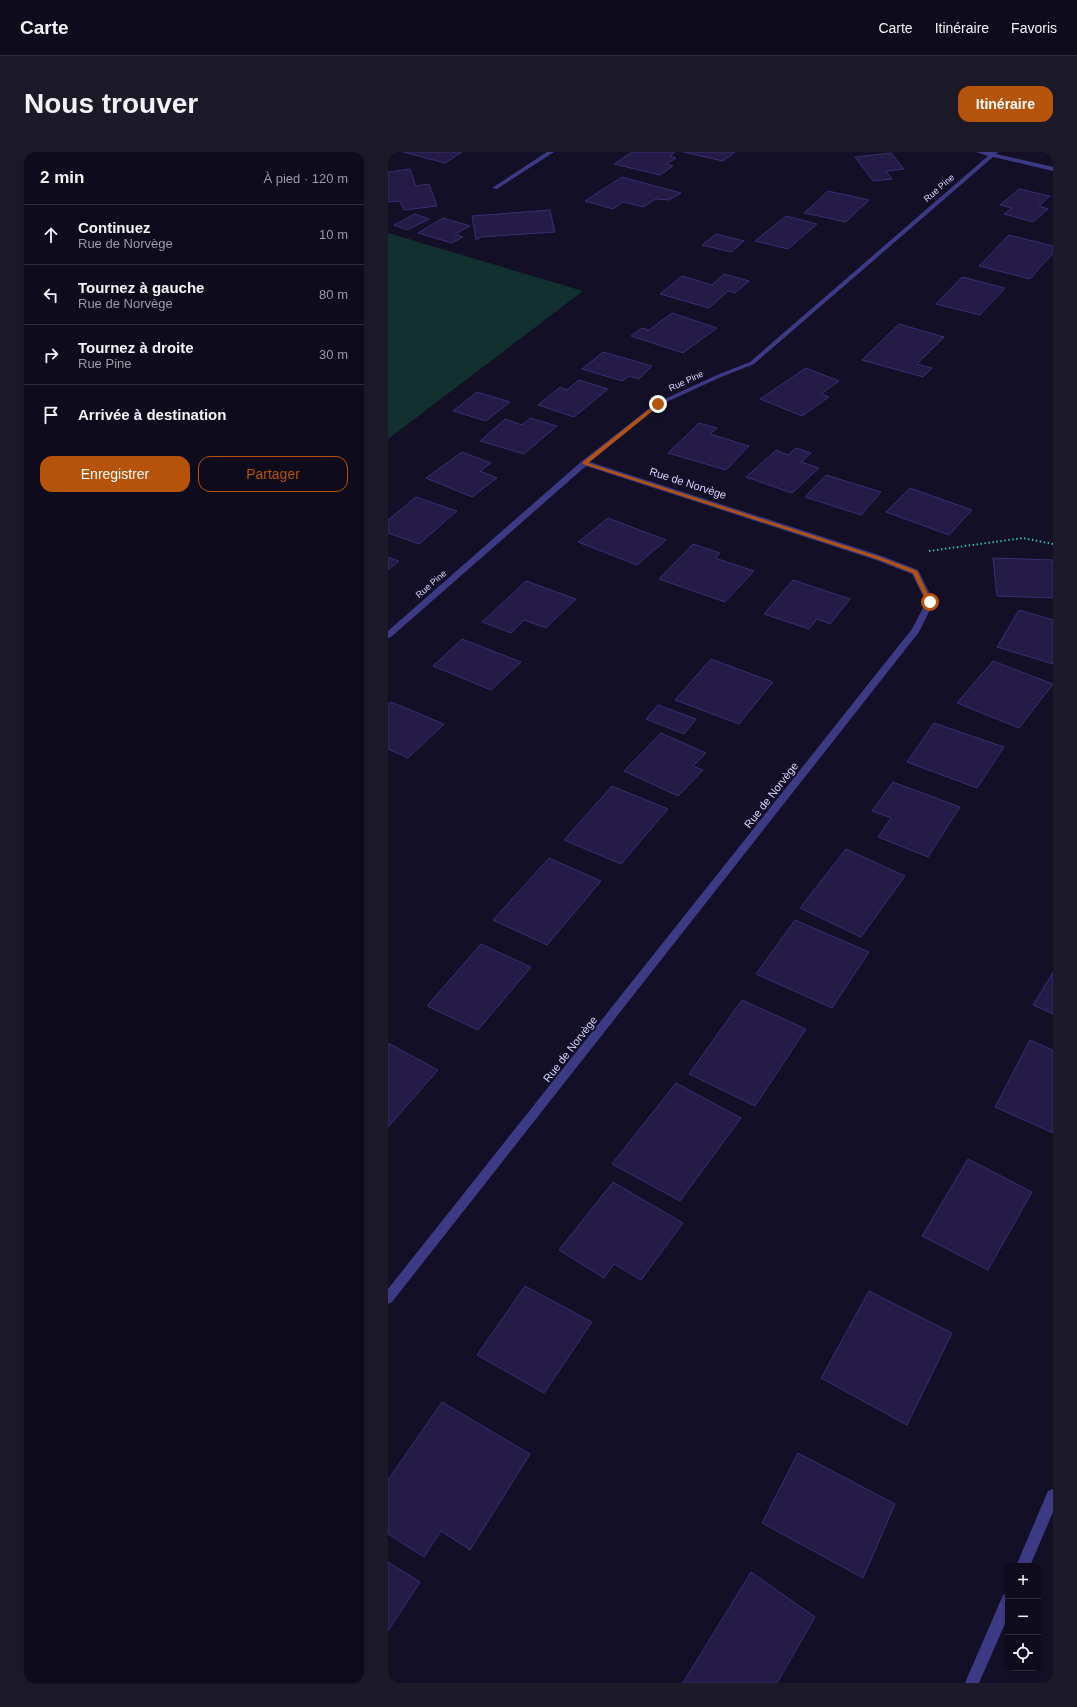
<!DOCTYPE html>
<html lang="fr">
<meta charset="utf-8">
<style>
:root{--surface:#0e0b1c;--page:#1c1929;--text:#f1f3f6;--muted:#9b9ba3;--line:#2e2b3b;--accent:#b45309}
body{margin:0;font-family:Arial,sans-serif;background:var(--page);color:var(--text)}
.controls{position:absolute;right:12px;bottom:12px;display:grid;overflow:hidden;border-radius:8px;box-shadow:0 1px 3px #0004}
.controls button{width:36px;height:36px;display:grid;place-items:center;padding:0;border:0;border-bottom:1px solid var(--line);background:var(--surface);color:var(--text);font:20px sans-serif}
.stop{position:absolute;width:12px;height:12px;margin:-9px;border:3px solid #b45309;border-radius:50%;background:#fff}
.stop.end{background:#b45309;border-color:#fff;box-shadow:0 1px 4px #0008}
.list{margin:0;padding:0;list-style:none}
h2{display:flex;justify-content:space-between;align-items:center;height:52px;margin:0;padding:0 16px;font-size:17px}
h2 small{font-size:13px;font-weight:400;color:var(--muted)}
.list li{display:grid;grid-template-columns:26px 1fr auto;gap:12px;align-items:center;box-sizing:border-box;height:60px;padding:0 16px;border-top:1px solid var(--line)}
.list b{display:block;font-size:15px;white-space:nowrap}
.list p{margin:0;font-size:13px;white-space:nowrap;color:var(--muted)}
.list em{font-size:13px;font-style:normal;color:var(--muted)}
.actions{display:flex;gap:8px;padding:12px 16px}
.actions a{flex:1;padding:9px 0;border:1px solid var(--accent);border-radius:12px;text-align:center;font-size:14px;color:var(--accent)}
.actions .main{background:var(--accent);color:#fff}
.icon{flex:none;width:22px;height:22px;fill:none;stroke:currentColor;stroke-width:2;stroke-linecap:round;stroke-linejoin:round}
.map{position:relative;flex:none;width:665px;height:1531px;overflow:hidden;border-radius:12px}
header{display:flex;align-items:center;gap:24px;box-sizing:border-box;height:56px;padding:0 20px;background:var(--surface);border-bottom:1px solid var(--line)}
header strong{font-size:19px}
nav{display:flex;gap:22px;margin-inline-start:auto;font-size:14px}
.intro{display:flex;align-items:center;justify-content:space-between;box-sizing:border-box;height:96px;padding:0 24px}
h1{margin:0;font-size:28px}
.button{padding:10px 18px;border-radius:12px;background:var(--accent);color:#fff;font-size:14px;font-weight:700}
main{display:flex;gap:24px;padding:0 24px}
aside{flex:1;background:var(--surface);border-radius:12px;box-shadow:0 1px 3px #0004}
.map>svg:first-child{display:block}
.green{fill:#12302f}
.building{fill:#241b47;stroke:#3b2d73}
.lines{fill:none;stroke-linecap:round;stroke-linejoin:round}
.path{stroke:#2fb8b0;stroke-width:2;stroke-dasharray:1.5 2.5;stroke-linecap:butt}
.minor{fill:#3d3a85;fill-rule:evenodd}
.route{fill:#b45309}
.labels{text-anchor:middle;stroke-width:4;stroke-linejoin:round;paint-order:stroke}
.far-street-label{font-size:9px;fill:#d9d4ff;stroke:#130f26}
.street-label{font-size:11px;fill:#d9d4ff;stroke:#130f26}
</style>
<header>
<strong>Carte</strong>
<nav><a>Carte</a><a>Itinéraire</a><a>Favoris</a></nav>
</header>
<div class="intro"><h1>Nous trouver</h1><a class="button">Itinéraire</a></div>
<main>
<aside>
<h2>2 min<small>À pied · 120 m</small></h2>
<ul class="list">
<li><svg class="icon" aria-label="ahead" viewBox="0 0 24 24"><path d="M12 20V5M6 11l6-6 6 6"/></svg><div><b>Continuez</b><p>Rue de Norvège</p></div><em>10 m</em></li>
<li><svg class="icon" aria-label="left" viewBox="0 0 24 24"><path d="M17 20v-9H6M10 6l-5 5 5 5"/></svg><div><b>Tournez à gauche</b><p>Rue de Norvège</p></div><em>80 m</em></li>
<li><svg class="icon" aria-label="right" viewBox="0 0 24 24"><path d="M7 20v-9h11M14 6l5 5-5 5"/></svg><div><b>Tournez à droite</b><p>Rue Pine</p></div><em>30 m</em></li>
<li><svg class="icon" aria-label="arrive" viewBox="0 0 24 24"><path d="M6 21V4h12l-3 4 3 4H6"/></svg><div><b>Arrivée à destination</b></div></li>
</ul>
<div class="actions"><a class="main">Enregistrer</a><a>Partager</a></div>
</aside>
<div class="map">
<svg width="665" height="1531" viewBox="0 0 665 1531">
<rect width="100%" height="100%" fill="#130f26"/>
<path class="green" d="M 0,81 L 195,139 L 0,287 Z"/>
<path class="building" d="M 15,0 L 74,0 L 57,11 Z
M 244,0 L 287,0 L 282,4 L 288,6 L 278,12 L 285,14 L 272,23 L 226,12 Z
M 295,0 L 347,0 L 335,9 Z
M 503,1 L 516,17 L 498,19 L 504,27 L 485,29 L 467,5 Z
M 22,17 L 28,34 L 41,32 L 49,54 L 16,58 L 12,49 L 0,50 L 0,20 Z
M 234,25 L 293,41 L 281,48 L 268,47 L 255,55 L 235,50 L 225,57 L 197,49 Z
M 631,37 L 662,44 L 651,54 L 660,57 L 645,70 L 616,62 L 624,56 L 612,53 Z
M 440,39 L 481,48 L 458,70 L 416,61 Z
M 162,58 L 167,80 L 93,85 L 88,88 L 84,64 Z
M 27,62 L 41,67 L 19,78 L 6,73 Z
M 398,64 L 429,72 L 400,97 L 367,89 Z
M 55,66 L 82,74 L 67,82 L 75,85 L 64,91 L 30,81 Z
M 328,82 L 356,89 L 343,100 L 314,93 Z
M 621,83 L 665,94 L 665,101 L 642,127 L 591,114 Z
M 336,122 L 361,129 L 347,141 L 340,139 L 321,156 L 272,142 L 294,124 L 324,133 Z
M 574,125 L 617,136 L 592,163 L 548,152 Z
M 284,161 L 329,176 L 295,201 L 243,184 L 254,176 L 261,178 Z
M 511,172 L 556,185 L 529,212 L 544,216 L 535,225 L 474,208 Z
M 215,200 L 264,214 L 251,227 L 241,224 L 234,229 L 194,217 Z
M 418,216 L 451,229 L 433,242 L 441,245 L 414,264 L 372,247 Z
M 191,228 L 220,237 L 186,265 L 150,253 L 172,235 L 179,238 Z
M 89,240 L 122,250 L 98,269 L 65,259 Z
M 142,266 L 169,274 L 136,302 L 92,289 L 117,267 L 134,273 Z
M 311,271 L 329,276 L 322,282 L 361,294 L 338,318 L 280,301 Z
M 408,296 L 423,301 L 413,310 L 431,316 L 404,341 L 358,325 L 388,298 L 400,303 Z
M 74,300 L 103,311 L 92,319 L 109,326 L 84,345 L 38,326 Z
M 438,323 L 493,340 L 473,363 L 417,345 Z
M 522,336 L 584,358 L 561,383 L 498,360 Z
M 28,345 L 69,359 L 31,392 L 0,381 L 0,368 Z
M 220,366 L 278,388 L 249,413 L 190,390 Z
M 305,392 L 332,401 L 327,406 L 366,419 L 337,450 L 271,427 Z
M 0,405 L 11,409 L 0,418 Z
M 605,406 L 665,408 L 665,446 L 609,444 Z
M 405,428 L 462,447 L 442,472 L 429,467 L 421,477 L 376,462 Z
M 138,429 L 188,447 L 158,476 L 136,468 L 123,481 L 94,470 Z
M 631,458 L 665,468 L 665,512 L 609,495 Z
M 74,487 L 133,510 L 103,538 L 45,514 Z
M 323,507 L 385,530 L 351,572 L 287,548 Z
M 605,509 L 665,532 L 631,576 L 569,551 Z
M 3,550 L 56,572 L 20,606 L 0,597 L 0,552 Z
M 270,553 L 308,567 L 296,582 L 258,567 Z
M 546,571 L 616,595 L 589,636 L 519,610 Z
M 273,581 L 318,601 L 305,614 L 315,618 L 290,644 L 236,619 Z
M 505,630 L 572,655 L 540,705 L 490,685 L 503,666 L 484,659 Z
M 224,634 L 280,657 L 233,712 L 176,688 Z
M 458,697 L 517,724 L 473,785 L 412,756 Z
M 161,706 L 213,729 L 159,793 L 105,768 Z
M 407,768 L 481,800 L 444,856 L 368,822 Z
M 93,792 L 143,815 L 90,878 L 39,854 Z
M 665,820 L 665,862 L 645,853 Z
M 354,848 L 418,877 L 367,954 L 301,922 Z
M 642,888 L 665,898 L 665,981 L 607,955 Z
M 0,891 L 50,918 L 0,975 Z
M 288,931 L 353,966 L 292,1049 L 224,1012 Z
M 580,1007 L 644,1040 L 600,1118 L 534,1084 Z
M 225,1030 L 295,1071 L 253,1128 L 226,1112 L 216,1126 L 171,1098 Z
M 137,1134 L 204,1170 L 156,1241 L 89,1203 Z
M 481,1139 L 564,1181 L 519,1273 L 433,1226 Z
M 54,1250 L 142,1302 L 82,1398 L 53,1379 L 36,1405 L 0,1382 L 0,1328 Z
M 410,1301 L 507,1352 L 475,1426 L 374,1371 Z
M 0,1410 L 32,1430 L 0,1479 Z
M 363,1420 L 427,1465 L 389,1531 L 295,1531 Z"/>
<g class="lines">
<path class="path" d="M 541,399 L 635,386 L 665,392"/>
<path class="minor" d="M 159,0 L 166,0 L 109,37 L 104,36 Z
M 588,0 L 610,0 L 608,2 L 665,15 L 665,19 L 605,5 L 366,212 L 333,225 L 272,253 L 202,310 L 494,404 L 530,418 L 546,450 L 531,480 L 4,1150 L 0,1152 L 0,1137 L 524,477 L 538,450 L 524,422 L 488,408 L 198,314 L 3,485 L 0,486 L 0,479 L 194,309 L 268,251 L 329,223 L 362,210 L 600,4 Z
M 665,1337 L 665,1360 L 642,1414 L 628,1414 L 660,1339 Z
M 620,1441 L 620,1465 L 591,1531 L 577,1531 L 615,1443 Z"/>
</g>
<path class="route" d="M 269,251 L 273,252 L 200,311 L 492,405 L 529,419 L 544,451 L 539,450 L 525,421 L 489,407 L 195,312 L 195,310 Z"/>
<g class="labels">
<g class="far-street-label">
<text transform="translate(551 36) rotate(-41)" y="3">Rue Pine</text>
<text transform="translate(298 229) rotate(-25)" y="3">Rue Pine</text>
<text transform="translate(43 432) rotate(-41)" y="3">Rue Pine</text>
</g>
<g class="street-label">
<text transform="translate(300 331) rotate(18)" y="4">Rue de Norvège</text>
<text transform="translate(383 643) rotate(-52)" y="4">Rue de Norvège</text>
<text transform="translate(182 897) rotate(-52)" y="4">Rue de Norvège</text>
</g>
</g>
</svg>
<div class="controls">
<button>+</button>
<button>−</button>
<button><svg class="icon" aria-label="locate" viewBox="0 0 24 24"><circle cx="12" cy="12" r="6"/><path d="M12 2v4M12 18v4M2 12h4M18 12h4"/></svg></button>
</div>
<div class="stop" style="left:542px;top:450px"></div>
<div class="stop end" style="left:270px;top:252px"></div>
</div>
</main>
